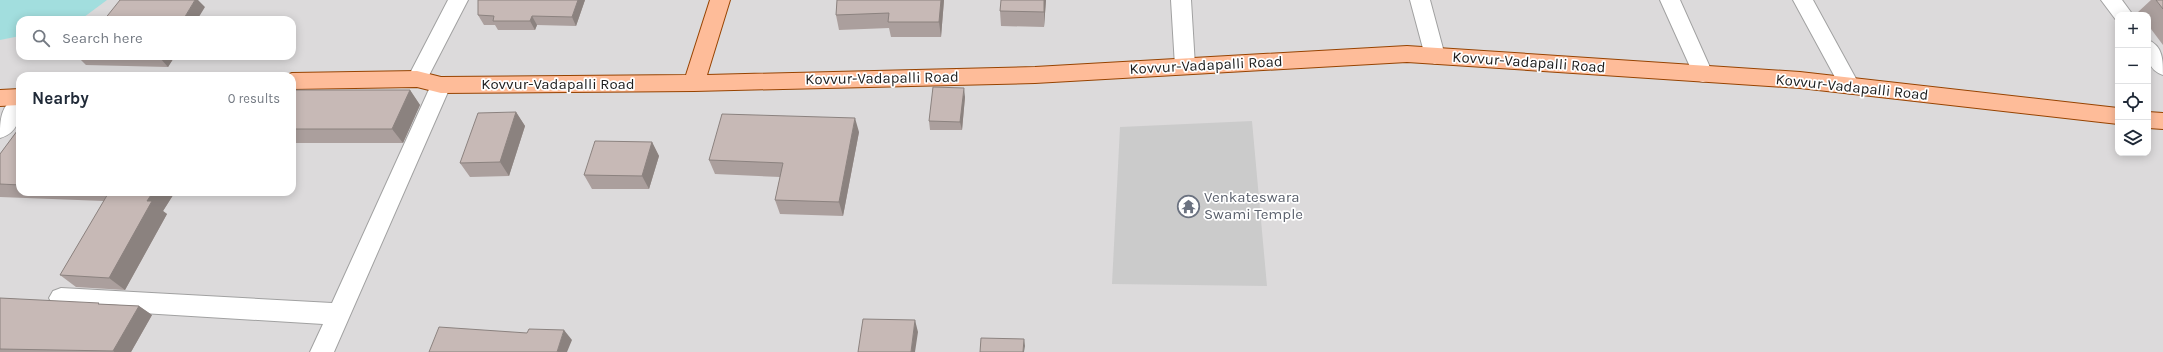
<!DOCTYPE html>
<meta charset="utf-8">
<style>
:root{--surface:#fff;--page:#f6f6f7;--text:#1f2937;--muted:#747a83;--line:#e0e1e3}
body{margin:0;font-family:Karla,sans-serif;background:var(--page);color:var(--text)}
.controls{position:absolute;right:12px;top:12px;display:grid;overflow:hidden;border-radius:8px;box-shadow:0 2px 10px #0003}
.controls button{width:36px;height:36px;display:grid;place-items:center;padding:0;border:0;border-bottom:1px solid var(--line);background:var(--surface);color:var(--text);font:20px sans-serif}
.list{margin:0;padding:0;list-style:none}
h2{display:flex;justify-content:space-between;align-items:center;height:52px;margin:0;padding:0 16px;font-size:17px}
h2 small{font-size:13px;font-weight:400;color:var(--muted)}
.icon{flex:none;width:22px;height:22px;fill:none;stroke:currentColor;stroke-width:2;stroke-linecap:round;stroke-linejoin:round}
.map{position:relative;flex:none;width:2163px;height:352px;overflow:hidden}
.search{position:absolute;background:var(--surface);box-shadow:0 2px 10px #0003;left:16px;top:16px;width:280px;height:44px;display:flex;align-items:center;gap:10px;box-sizing:border-box;padding:0 14px;border-radius:12px;color:var(--muted);font-size:15px}
.panel{position:absolute;background:var(--surface);box-shadow:0 2px 10px #0003;left:16px;top:72px;width:280px;height:124px;border-radius:12px}
.map>svg:first-child{display:block}
.residential{fill:#dcdadb;fill-rule:evenodd}
.religious{fill:#cbcbcb}
.water{fill:#a2dede}
.lines{fill:none;stroke-linecap:round;stroke-linejoin:round}
.minor-casing{stroke:#a1a1a1;stroke-width:2}
.major-casing{stroke:#974300;stroke-width:2}
.minor{fill:#fff;fill-rule:evenodd}
.major{fill:#febc99;fill-rule:evenodd}
.wall{fill:#ab9f9d}
.shaded-wall{fill:#8b827f}
.building{fill:#c7b9b6;stroke:#8b827f}
.labels{text-anchor:middle;stroke-width:3.5;stroke-linejoin:round;paint-order:stroke}
.street-label{font-size:15px;fill:#1d1d1d;stroke:#fff}
.worship-label{font-size:15px;fill:#5b616d;stroke:#fff;text-anchor:start}
</style>
<div class="map">
<svg width="2163" height="352" viewBox="0 0 2163 352">
<rect width="100%" height="100%" fill="#efe8e3"/>
<path class="residential" d="M 0,0 L 2163,0 L 2163,352 L 0,352 ZM 2118,15 L 2148,15 L 2148,153 L 2118,153 ZM 20,20 L 292,20 L 292,56 L 20,56 ZM 20,76 L 292,76 L 292,192 L 20,192 Z"/>
<path class="religious" d="M 1252,121 L 1267,286 L 1112,284 L 1120,127 Z"/>
<path class="water" d="M 0,0 L 107,0 L 80,20 L 20,20 L 20,36 L 0,40 Z"/>
<g class="lines">
<defs>
<path id="minor" d="M 448,0 L 468,0 L 424,85 L 417,87 L 410,85 L 407,79 Z
M 1171,0 L 1191,0 L 1195,66 L 1192,71 L 1185,74 L 1178,71 L 1175,66 Z
M 1410,0 L 1430,0 L 1445,56 L 1442,61 L 1435,64 L 1428,61 L 1425,56 Z
M 1660,0 L 1680,0 L 1713,74 L 1710,80 L 1703,82 L 1696,80 Z
M 1793,0 L 1813,0 L 1860,86 L 1857,92 L 1850,94 L 1843,92 Z
M 2101,0 L 2122,0 L 2133,15 L 2118,15 L 2118,21 L 2116,20 Z
M 2148,40 C 2163,46 2163,60 2163,75 C 2146,69 2148,56 2148,40 Z
M 441,77 L 448,79 L 451,85 L 334,352 L 310,352 L 323,324 L 61,308 L 53,305 L 49,298 L 53,291 L 61,288 L 332,303 L 431,85 L 434,79 Z
M 20,96 C 20,114 21,132 0,138 C 0,120 0,103 20,96 Z"/>
<path id="major" d="M 710,0 L 730,0 L 707,75 L 1035,67 L 1407,46 L 1800,72 L 2118,108 L 2118,124 L 1800,88 L 1407,62 L 1035,83 L 694,91 L 441,93 L 417,87 L 292,89 L 292,76 L 284,76 L 292,73 L 417,71 L 441,77 L 686,75 Z
M 20,89 L 20,105 L 0,106 L 0,90 Z
M 2148,112 L 2163,113 L 2163,129 L 2148,128 Z"/>
</defs>
<use href="#minor" class="minor-casing"/>
<use href="#major" class="major-casing"/>
<use href="#minor" class="minor"/>
<use href="#major" class="major"/>
</g>
<path class="wall" d="M 478,0 L 585,0 L 576,26 L 537,25 L 535,30 L 498,30 L 495,25 L 484,25 L 478,15 Z
M 837,0 L 944,0 L 941,37 L 891,37 L 889,28 L 839,30 L 836,15 Z
M 1046,0 L 1044,27 L 1001,26 L 1000,11 Z
M 2151,0 L 2163,0 L 2163,45 L 2148,25 L 2148,15 L 2140,15 L 2138,12 Z
M 77,56 L 175,56 L 168,67 L 86,65 Z
M 292,90 L 410,90 L 420,105 L 403,143 L 292,143 Z
M 965,97 L 962,130 L 930,130 L 929,121 Z
M 516,112 L 525,126 L 509,176 L 470,177 L 460,163 Z
M 20,127 L 20,192 L 175,192 L 163,211 L 167,214 L 125,290 L 76,287 L 60,275 L 104,201 L 0,197 L 0,154 Z
M 859,132 L 843,216 L 780,214 L 775,200 L 780,177 L 715,174 L 709,160 Z
M 652,142 L 659,156 L 649,189 L 592,189 L 584,175 Z
M 0,298 L 101,304 L 139,306 L 152,315 L 131,352 L 0,352 Z"/>
<path class="shaded-wall" d="M 195,0 L 198,0 L 205,7 L 197,20 L 183,20 Z
M 578,0 L 585,0 L 576,26 L 572,17 Z
M 941,0 L 944,0 L 941,37 L 939,22 Z
M 1044,0 L 1046,0 L 1044,27 Z
M 532,16 L 537,25 L 535,30 L 530,21 Z
M 161,56 L 175,56 L 168,67 L 160,58 Z
M 964,88 L 965,97 L 962,130 L 960,122 Z
M 410,90 L 420,105 L 403,143 L 392,129 Z
M 516,112 L 525,126 L 509,176 L 500,162 Z
M 855,118 L 859,132 L 843,216 L 839,202 Z
M 652,142 L 659,156 L 649,189 L 642,176 Z
M 153,192 L 175,192 L 163,211 L 167,214 L 125,290 L 109,278 L 147,201 Z
M 139,306 L 152,315 L 131,352 L 114,352 L 113,351 Z
M 915,320 L 918,332 L 915,352 L 911,352 Z
M 564,330 L 572,340 L 567,352 L 557,352 Z
M 1024,339 L 1025,346 L 1024,352 L 1023,352 Z"/>
<path class="building" d="M 120,0 L 195,0 L 183,20 L 104,20 Z
M 478,0 L 578,0 L 572,17 L 532,16 L 530,21 L 493,21 L 494,16 L 478,15 Z
M 837,0 L 941,0 L 939,22 L 888,22 L 889,13 L 836,15 Z
M 1001,0 L 1044,0 L 1044,12 L 1000,11 Z
M 2156,0 L 2163,0 L 2163,9 Z
M 80,56 L 161,56 L 160,58 Z
M 933,87 L 964,88 L 960,122 L 929,121 Z
M 292,90 L 410,90 L 392,129 L 292,129 Z
M 516,112 L 500,162 L 460,163 L 478,113 Z
M 722,114 L 855,118 L 839,202 L 775,200 L 783,163 L 709,160 Z
M 20,127 L 20,185 L 0,184 L 0,154 Z
M 595,141 L 652,142 L 642,176 L 584,175 Z
M 109,192 L 153,192 L 147,201 L 152,201 L 109,278 L 60,275 Z
M 0,298 L 99,303 L 98,304 L 139,306 L 113,351 L 0,349 Z
M 863,319 L 915,320 L 911,352 L 858,352 Z
M 439,327 L 527,333 L 529,329 L 564,330 L 557,352 L 429,352 Z
M 981,338 L 1024,339 L 1023,352 L 980,352 Z"/>
<defs>
<symbol id="temple-ring" viewBox="-11 -11 22 22"><circle r="9.5" fill="#fff" stroke="#6b7280" stroke-width="1.5"/><path d="M0-6L5-2H3V0L6.5 2.5H4V6H1.5V3h-3V6H-4V2.5H-6.5L-3 0V-2H-5Z" fill="#6b7280"/></symbol>
</defs>
<g fill-rule="evenodd">
<use href="#temple-ring" x="1176" y="194" width="25" height="25"/>
</g>
<g class="labels">
<g class="street-label">
<text transform="translate(1529 62) rotate(4)" y="5">Kovvur-Vadapalli Road</text>
<text transform="translate(1206 65) rotate(-3)" y="5">Kovvur-Vadapalli Road</text>
<text transform="translate(882 78) rotate(-1)" y="5">Kovvur-Vadapalli Road</text>
<text x="558" y="89">Kovvur-Vadapalli Road</text>
<text transform="translate(1852 87) rotate(6)" y="5">Kovvur-Vadapalli Road</text>
</g>
<g class="worship-label">
<text x="1204" y="202">Venkateswara<tspan x="1204" dy="17">Swami Temple</tspan></text>
</g>
</g>
</svg>
<div class="controls">
<button>+</button>
<button>−</button>
<button><svg class="icon" aria-label="locate" viewBox="0 0 24 24"><circle cx="12" cy="12" r="6"/><path d="M12 2v4M12 18v4M2 12h4M18 12h4"/></svg></button>
<button><svg class="icon" aria-label="layers" viewBox="0 0 24 24"><path d="M12 4l9 5-9 5-9-5zM3 14l9 5 9-5"/></svg></button>
</div>
<div class="search"><svg class="icon" aria-label="search" viewBox="0 0 24 24"><circle cx="10" cy="10" r="6"/><path d="M15 15l6 6"/></svg>Search here</div>
<section class="panel">
<h2>Nearby<small>0 results</small></h2>
<ul class="list">
</ul>
</section>
</div>
